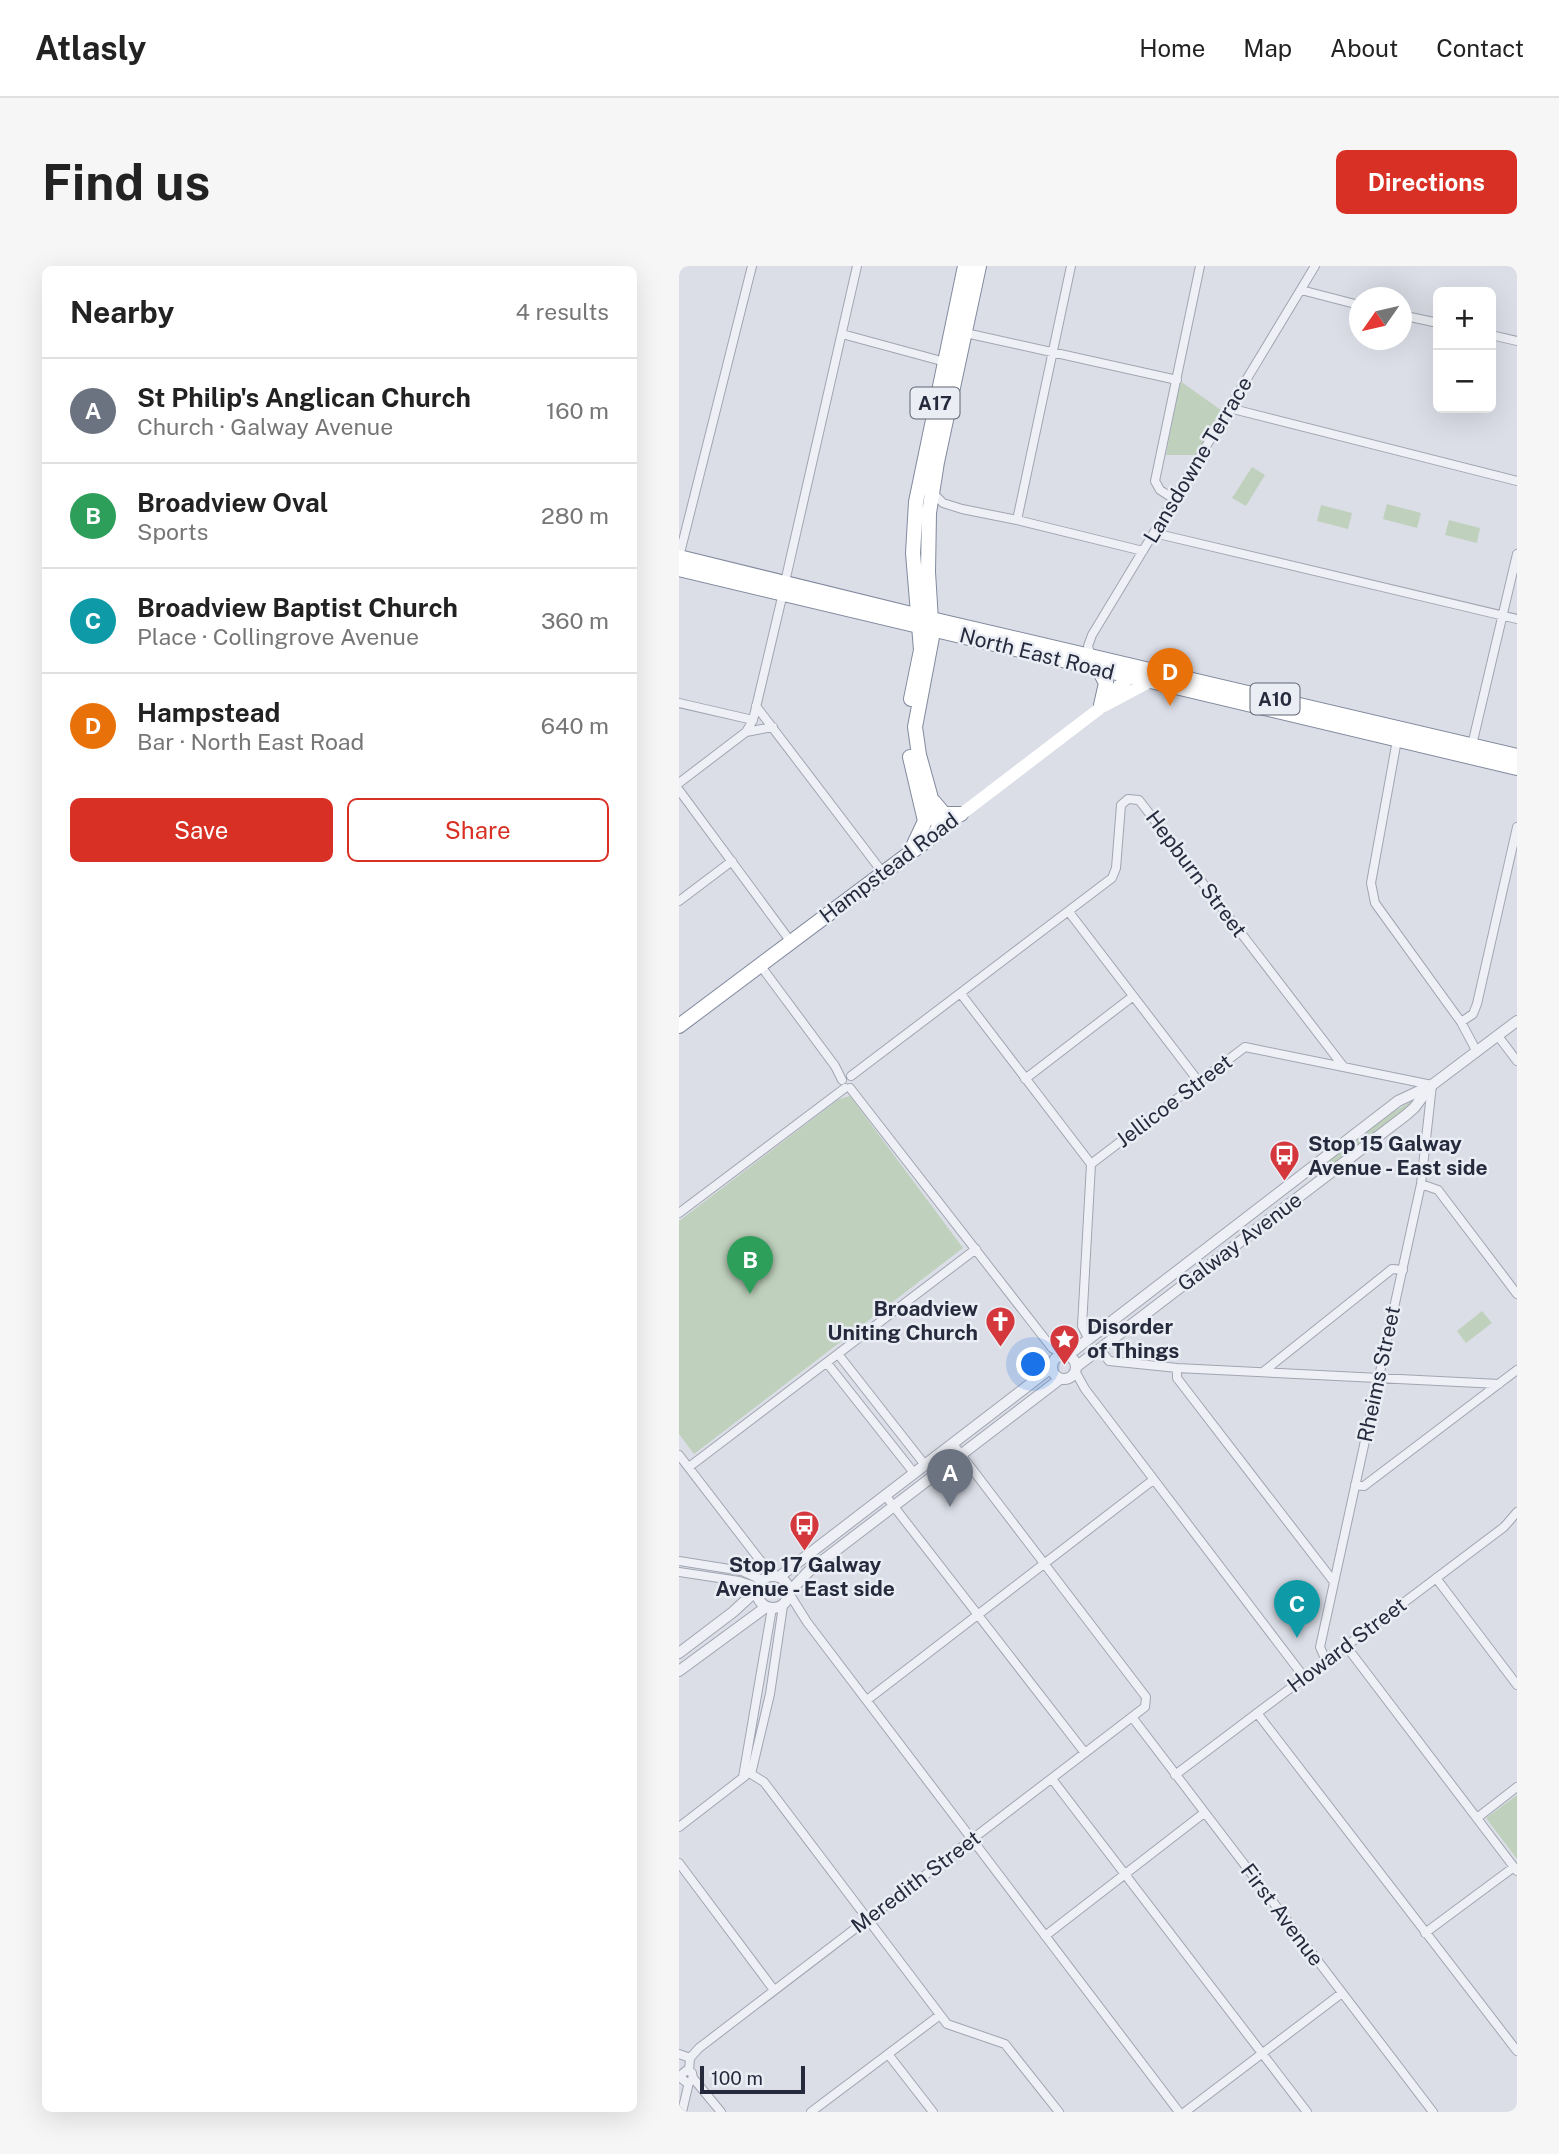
<!DOCTYPE html>
<meta charset="utf-8">
<style>
:root{--surface:#fff;--page:#f6f6f6;--text:#222;--muted:#767676;--line:#e0e0e0;--accent:#d93025}
body{margin:0;font-family:"Public Sans",sans-serif;background:var(--page);color:var(--text)}
.controls{position:absolute;right:21px;top:21px;display:grid;overflow:hidden;border-radius:10px;box-shadow:0 7px 28px #0002}
.controls button{width:63px;height:63px;display:grid;place-items:center;padding:0;border:0;border-bottom:2px solid var(--line);background:var(--surface);color:var(--text);font:35px sans-serif}
.compass{position:absolute;left:670px;top:21px;width:63px;height:63px;border-radius:50%;background:var(--surface);box-shadow:0 7px 28px #0002;rotate:236deg}
.scale{position:absolute;left:21px;bottom:18px;width:105px;box-sizing:border-box;padding-left:7px;border:4px solid #252b3d;border-top:0;font-size:19px;line-height:24px;white-space:nowrap;color:#252b3d;-webkit-text-stroke:5px #eaedf4;paint-order:stroke}
.you{position:absolute;left:355px;top:1099px;width:24px;height:24px;margin:-18px;border:5px solid #fff;border-radius:50%;background:#1a73e8;box-shadow:0 0 0 10px #1a73e833}
.badge{display:grid;place-items:center;width:46px;height:46px;border-radius:50%;background:var(--accent);color:#fff;font-size:23px;font-weight:700}
.pin{position:absolute;translate:-50% -58px;filter:drop-shadow(0 2px 4px #0008)}
.pin::after{content:'';position:absolute;top:37px;width:24px;height:21px;background:inherit;clip-path:polygon(0 0,100% 0,50% 100%)}
.list{margin:0;padding:0;list-style:none}
h2{display:flex;justify-content:space-between;align-items:center;height:91px;margin:0;padding:0 28px;font-size:30px}
h2 small{font-size:23px;font-weight:400;color:var(--muted)}
.list li{display:grid;grid-template-columns:46px 1fr auto;gap:21px;align-items:center;box-sizing:border-box;height:105px;padding:0 28px;border-top:2px solid var(--line)}
.list b{display:block;font-size:26px;white-space:nowrap}
.list p{margin:0;font-size:23px;white-space:nowrap;color:var(--muted)}
.list em{font-size:23px;font-style:normal;color:var(--muted)}
.actions{display:flex;gap:14px;padding:21px 28px}
.actions a{flex:1;padding:16px 0;border:2px solid var(--accent);border-radius:10px;text-align:center;font-size:24px;color:var(--accent)}
.actions .main{background:var(--accent);color:#fff}
.map{position:relative;flex:none;width:838px;height:1846px;overflow:hidden;border-radius:10px}
header{display:flex;align-items:center;gap:42px;box-sizing:border-box;height:98px;padding:0 35px;background:var(--surface);border-bottom:2px solid var(--line)}
header strong{font-size:33px}
nav{display:flex;gap:38px;margin-inline-start:auto;font-size:24px}
.intro{display:flex;align-items:center;justify-content:space-between;box-sizing:border-box;height:168px;padding:0 42px}
h1{margin:0;font-size:49px}
.button{padding:18px 32px;border-radius:10px;background:var(--accent);color:#fff;font-size:24px;font-weight:700}
main{display:flex;gap:42px;padding:0 42px}
aside{flex:1;background:var(--surface);border-radius:10px;box-shadow:0 7px 28px #0002}
.map>svg:first-child{display:block}
.green{fill:#bfd1bc}
.lines{fill:none;stroke-linecap:round;stroke-linejoin:round}
.minor-casing{stroke:#a1a5b1;stroke-width:10}
.tertiary-casing{stroke:#a1a5b1;stroke-width:12}
.trunk-casing{stroke:#828a9e;stroke-width:16}
.minor{stroke:#eef0f5;stroke-width:8}
.tertiary{stroke:#eef0f5;stroke-width:10}
.secondary{stroke:#fff;stroke-width:12}
.trunk{stroke:#fff;stroke-width:14}
.labels{text-anchor:middle;stroke-width:5;stroke-linejoin:round;paint-order:stroke}
.shield{fill:#eaedf4;stroke:#606574;stroke-width:2}
.shield-label{font-size:19px;font-weight:bold;fill:#252b3d}
.street-label{font-size:21px;fill:#252b3d;stroke:#eaedf4}
.poi-label{font-size:21px;font-weight:bold;fill:#252b3d;stroke:#eaedf4;text-anchor:start}
</style>
<header>
<strong>Atlasly</strong>
<nav><a>Home</a><a>Map</a><a>About</a><a>Contact</a></nav>
</header>
<div class="intro"><h1>Find us</h1><a class="button">Directions</a></div>
<main>
<aside>
<h2>Nearby<small>4 results</small></h2>
<ul class="list">
<li><span class="badge" style="background:#6b7280">A</span><div><b>St Philip's Anglican Church</b><p>Church · Galway Avenue</p></div><em>160 m</em></li>
<li><span class="badge" style="background:#2e9e5b">B</span><div><b>Broadview Oval</b><p>Sports</p></div><em>280 m</em></li>
<li><span class="badge" style="background:#0f9aa8">C</span><div><b>Broadview Baptist Church</b><p>Place · Collingrove Avenue</p></div><em>360 m</em></li>
<li><span class="badge" style="background:#e8710a">D</span><div><b>Hampstead</b><p>Bar · North East Road</p></div><em>640 m</em></li>
</ul>
<div class="actions"><a class="main">Save</a><a>Share</a></div>
</aside>
<div class="map">
<svg width="838" height="1846" viewBox="0 0 838 1846">
<rect width="100%" height="100%" fill="#dbdee7"/>
<path class="green" d="M 501,115 L 542,144 L 517,189 L 487,189 Z
M 573,201 L 586,209 L 567,240 L 553,232 Z
M 708,238 L 742,247 L 738,262 L 704,253 Z
M 642,239 L 673,247 L 669,263 L 638,255 Z
M 770,254 L 801,262 L 798,277 L 766,269 Z
M 171,830 L 284,982 L 15,1188 L 0,1168 L 0,955 L 160,833 Z
M 731,836 L 733,838 L 651,901 L 648,895 L 701,854 Z
M 803,1045 L 813,1057 L 787,1077 L 778,1065 Z
M 838,1529 L 838,1593 L 807,1552 Z"/>
<g class="lines">
<defs>
<path id="minor" d="M 622,24 L 680,39
M 722,49 L 759,57
M 282,66 L 498,114
M 163,68 L 270,97
M 812,69 L 838,75
M 550,142 L 838,215
M 253,226 L 264,237 L 283,243 L 338,254 L 464,285
M 495,233 L 481,224 L 476,215 L 521,0
M 338,254 L 392,0
M 475,267 L 838,353
M 0,291 L 73,0
M 106,316 L 178,0
M 412,390 L 409,380 L 413,369 L 636,0
M 0,437 L 74,454
M 77,440 L 204,607
M 67,466 L 94,461
M 718,474 L 692,617 L 696,637 L 782,756 L 798,786
M 793,479 L 838,288
M 0,517 L 67,466 L 74,454 L 104,327
M 0,524 L 112,676
M 0,635 L 53,595
M 390,646 L 520,816
M 81,699 L 156,800 L 163,814
M 282,728 L 412,898
M 782,756 L 794,748 L 798,738 L 838,561
M 819,770 L 838,795
M 172,810 L 433,612 L 437,602 L 442,539 L 449,533 L 460,534 L 664,800
M 346,813 L 453,731
M 171,822 L 373,1082 L 384,1088
M 742,918 L 759,924 L 838,1028
M 0,947 L 166,822
M 409,1072 L 403,1060 L 412,898 L 566,781 L 753,819 L 742,918 L 641,1381 L 647,1395
M 421,1083 L 430,1095 L 498,1102 L 820,1118
M 159,1088 L 246,1199
M 148,1097 L 235,1207
M 498,1102 L 498,1112 L 655,1316
M 396,1105 L 406,1123 L 625,1411
M 584,1106 L 713,1003 L 724,1004
M 0,1189 L 80,1293 L 97,1310
M 10,1201 L 297,983
M 676,1219 L 685,1220 L 838,1104
M 206,1229 L 406,1487
M 0,1295 L 63,1305 L 83,1314
M 0,1306 L 60,1315 L 79,1321
M 757,1312 L 838,1419
M 111,1329 L 128,1356 L 500,1846
M 667,1380 L 838,1605
M 188,1434 L 474,1214
M 578,1447 L 838,1785
M 453,1451 L 754,1846
M 72,1508 L 85,1516 L 268,1758 L 326,1778 L 380,1846
M 72,1508 L 91,1428 L 104,1340
M 496,1509 L 825,1261 L 838,1246
M 64,1511 L 93,1342
M 373,1513 L 628,1846
M 798,1552 L 838,1521
M 0,1561 L 66,1510
M 0,1597 L 95,1724
M 746,1667 L 835,1601
M 366,1670 L 525,1547
M 0,1788 L 11,1792
M 209,1788 L 254,1846
M 10,1805 L 11,1792 L 20,1782 L 466,1441 L 467,1431 L 274,1178
M 14,1812 L 11,1816 L 7,1816 L 3,1813 L 3,1808 L 8,1804 L 13,1807 L 14,1812 L 42,1846
M 3,1846 L 10,1816
M 132,1846 L 261,1749
M 506,1846 L 663,1727"/>
<path id="tertiary" d="M373 1101a12 12 0 1 1 24 0a12 12 0 1 1-24 0Z
M 389,1089 L 719,835 L 753,819 L 838,755
M 397,1101 L 727,849 L 735,842 L 751,821
M78 1326a16 16 0 1 1 32 0a16 16 0 1 1-32 0Z
M 100,1311 L 372,1102
M 111,1325 L 130,1305 L 381,1113
M 0,1387 L 54,1346 L 78,1324
M 0,1405 L 87,1341"/>
<path id="trunk" d="M 0,291 L 261,355 L 838,490
M 0,303 L 838,502
M 419,402 L 427,417 L 422,439
M 232,433 L 242,384 L 234,287 L 237,236 L 286,0
M 231,491 L 246,555 L 232,585
M 255,536 L 265,548 L 282,548
M 0,760 L 255,569 L 260,561 L 240,489 L 236,461 L 253,371 L 249,306 L 250,247 L 258,196 L 300,0"/>
</defs>
<use href="#minor" class="minor-casing"/>
<use href="#tertiary" class="tertiary-casing"/>
<use href="#trunk" class="trunk-casing"/>
<use href="#minor" class="minor"/>
<use href="#tertiary" class="tertiary"/>
<path class="secondary" d="M 423,441 L 472,415
M 255,569 L 420,443 L 441,419 L 452,411"/>
<use href="#trunk" class="trunk"/>
</g>
<defs>
<symbol id="bus-pin" viewBox="-11 -11 22 30"><path d="M0 17L-7.5 6A9.5 9.5 0 1 1 7.5 6Z" fill="#d4383d" stroke="#eaedf4"/><path d="M-5-6H5V4H4V6H2V4H-2V6H-4V4H-5ZM-3.5-4V0h7V-4ZM-3.5 1.2v1.5H-2V1.2ZM2 1.2v1.5H3.5V1.2Z" fill="#fff"/></symbol>
<symbol id="church-pin" viewBox="-11 -11 22 30"><path d="M0 17L-7.5 6A9.5 9.5 0 1 1 7.5 6Z" fill="#d4383d" stroke="#eaedf4"/><path d="M-1.2-6h2.4v3.5h3.3v2.4h-3.3V6h-2.4V-.1h-3.3v-2.4h3.3Z" fill="#fff"/></symbol>
<symbol id="sight-pin" viewBox="-11 -11 22 30"><path d="M0 17L-7.5 6A9.5 9.5 0 1 1 7.5 6Z" fill="#d4383d" stroke="#eaedf4"/><path d="M0-6L1.8-2.2L6-1.7L2.9 1.2L3.7 5.4L0 3.3L-3.7 5.4L-2.9 1.2L-6-1.7L-1.8-2.2Z" fill="#fff"/></symbol>
</defs>
<g fill-rule="evenodd">
<use href="#bus-pin" x="588" y="872" width="35" height="47"/>
<use href="#church-pin" x="304" y="1038" width="35" height="47"/>
<use href="#sight-pin" x="368" y="1056" width="35" height="47"/>
<use href="#bus-pin" x="108" y="1242" width="35" height="47"/>
</g>
<g class="labels">
<g class="shield">
<rect x="231.5" y="121.5" width="49" height="31" rx="5"/>
<rect x="571.5" y="417.5" width="49" height="31" rx="5"/>
</g>
<g class="shield-label">
<text x="256" y="144">A17</text>
<text x="596" y="440">A10</text>
</g>
<g class="street-label">
<text transform="translate(519 194) rotate(-59)" y="7">Lansdowne Terrace</text>
<text transform="translate(358 388) rotate(14)" y="7">North East Road</text>
<text transform="translate(210 602) rotate(-37)" y="7">Hampstead Road</text>
<text transform="translate(517 608) rotate(53)" y="7">Hepburn Street</text>
<text transform="translate(495 835) rotate(-37)" y="7">Jellicoe Street</text>
<text transform="translate(561 976) rotate(-37)" y="7">Galway Avenue</text>
<text transform="translate(700 1108) rotate(-78)" y="7">Rheims Street</text>
<text transform="translate(668 1379) rotate(-37)" y="7">Howard Street</text>
<text transform="translate(237 1616) rotate(-37)" y="7">Meredith Street</text>
<text transform="translate(603 1649) rotate(53)" y="7">First Avenue</text>
</g>
<g class="poi-label">
<text x="629" y="885">Stop 15 Galway<tspan x="629" dy="24">Avenue - East side</tspan></text>
<text x="299" y="1050" text-anchor="end">Broadview<tspan x="299" dy="24">Uniting Church</tspan></text>
<text x="408" y="1068">Disorder<tspan x="408" dy="24">of Things</tspan></text>
<text x="126" y="1306" text-anchor="middle">Stop 17 Galway<tspan x="126" dy="24">Avenue - East side</tspan></text>
</g>
</g>
</svg>
<div class="controls">
<button>+</button>
<button>−</button>
</div>
<svg class="compass" viewBox="-18 -18 36 36"><path d="M0-13l5 13h-10z" fill="#e53935"/><path d="M0 13l5-13h-10z" fill="#767676"/></svg>
<div class="scale">100 m</div>
<div class="you"></div>
<div class="pin badge" style="left:271px;top:1241px;background:#6b7280">A</div>
<div class="pin badge" style="left:71px;top:1028px;background:#2e9e5b">B</div>
<div class="pin badge" style="left:618px;top:1372px;background:#0f9aa8">C</div>
<div class="pin badge" style="left:491px;top:440px;background:#e8710a">D</div>
</div>
</main>
